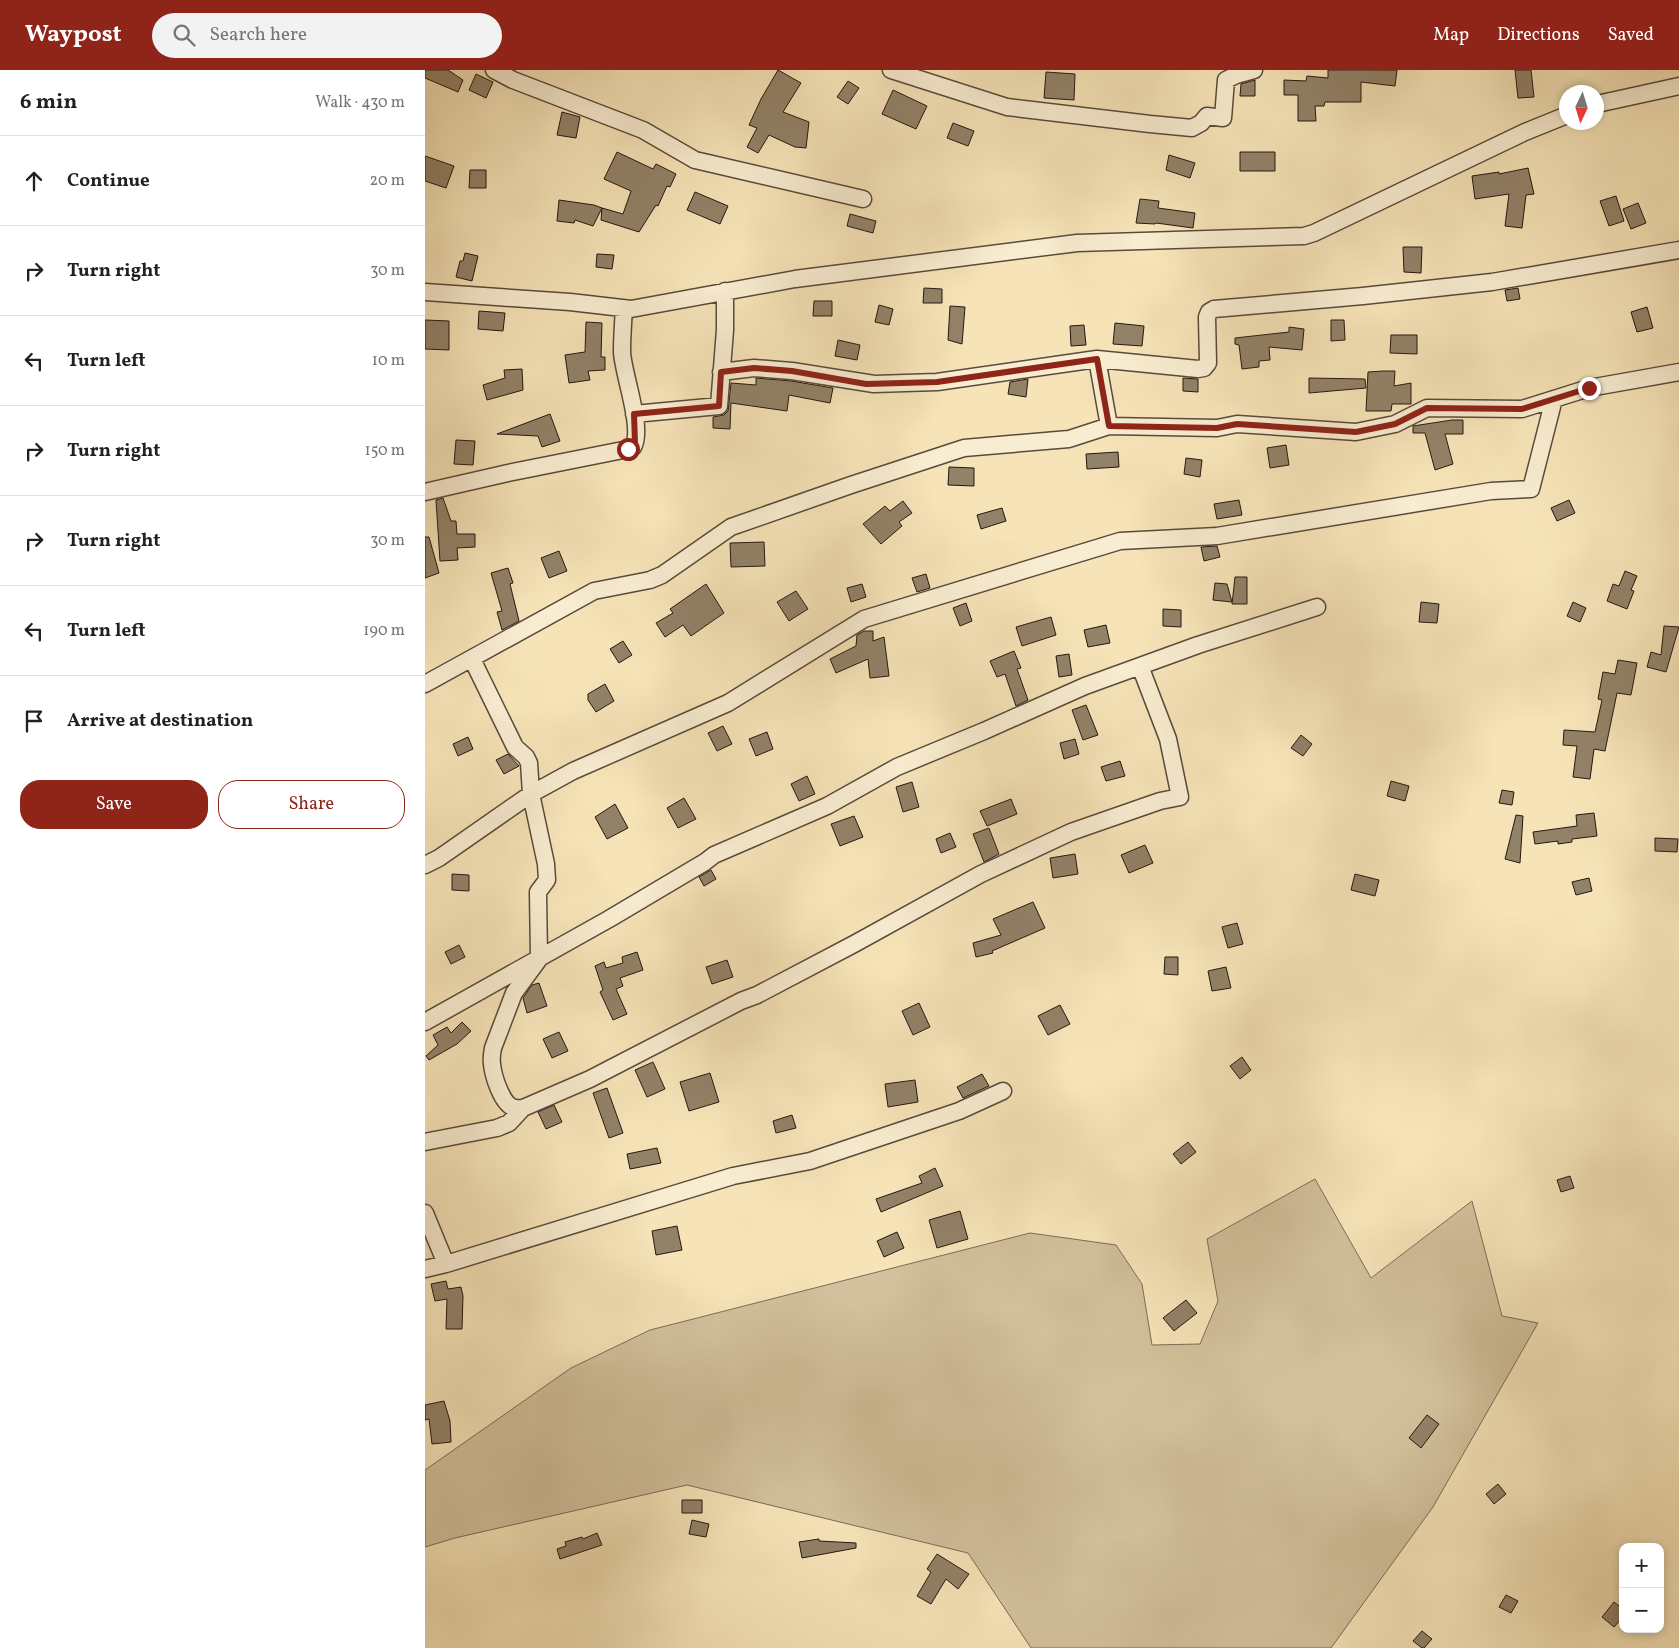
<!DOCTYPE html>
<meta charset="utf-8">
<style>
:root{--surface:#fff;--page:#f2f2f2;--text:#202124;--muted:#757577;--line:#e0e0e0;--accent:#8f2418}
body{margin:0;font-family:Vollkorn,serif;background:var(--page);color:var(--text)}
.controls{position:absolute;right:15px;bottom:15px;display:grid;overflow:hidden;border-radius:10px;box-shadow:0 2px 8px #0003}
.controls button{width:45px;height:45px;display:grid;place-items:center;padding:0;border:0;border-bottom:1px solid var(--line);background:var(--surface);color:var(--text);font:25px sans-serif}
.compass{position:absolute;left:1134px;top:15px;width:45px;height:45px;border-radius:50%;background:var(--surface);box-shadow:0 2px 8px #0003;rotate:184deg}
.stop{position:absolute;width:15px;height:15px;margin:-11px;border:4px solid #8f2418;border-radius:50%;background:#fff}
.stop.end{background:#8f2418;border-color:#fff;box-shadow:0 1px 5px #0008}
.list{margin:0;padding:0;list-style:none}
h2{display:flex;justify-content:space-between;align-items:center;height:65px;margin:0;padding:0 20px;font-size:21px}
h2 small{font-size:16px;font-weight:400;color:var(--muted)}
.list li{display:grid;grid-template-columns:32px 1fr auto;gap:15px;align-items:center;box-sizing:border-box;height:90px;padding:0 20px;border-top:1px solid var(--line)}
.list b{display:block;font-size:19px;white-space:nowrap}
.list em{font-size:16px;font-style:normal;color:var(--muted)}
.actions{display:flex;gap:10px;padding:15px 20px}
.actions a{flex:1;padding:11px 0;border:1px solid var(--accent);border-radius:20px;text-align:center;font-size:18px;color:var(--accent)}
.actions .main{background:var(--accent);color:#fff}
.icon{flex:none;width:28px;height:28px;fill:none;stroke:currentColor;stroke-width:2;stroke-linecap:round;stroke-linejoin:round}
.map{position:relative;flex:none;width:1254px;height:1578px;overflow:hidden}
header{display:flex;align-items:center;gap:30px;box-sizing:border-box;height:70px;padding:0 25px;background:var(--accent);color:#fff}
header strong{font-size:24px}
nav{display:flex;gap:28px;margin-inline-start:auto;font-size:18px}
.search{width:350px;height:45px;background:var(--page);display:flex;align-items:center;gap:12px;box-sizing:border-box;padding:0 18px;border-radius:28px;color:var(--muted);font-size:19px}
main{display:flex}
aside{flex:1;background:var(--surface)}
.map>svg:first-child{display:block}
.green{fill:#d2c19c;stroke:#7c6c56}
.building{fill:#928268;stroke:#251711}
.lines{fill:none;stroke-linecap:round;stroke-linejoin:round}
.minor-casing{stroke:#594a3b;stroke-width:19}
.minor{stroke:#f9edd1;stroke-width:16}
.route{stroke:#8f2418;stroke-width:6}
</style>
<header>
<strong>Waypost</strong>
<div class="search"><svg class="icon" aria-label="search" viewBox="0 0 24 24"><circle cx="10" cy="10" r="6"/><path d="M15 15l6 6"/></svg>Search here</div>
<nav><a>Map</a><a>Directions</a><a>Saved</a></nav>
</header>
<main>
<aside>
<h2>6 min<small>Walk · 430 m</small></h2>
<ul class="list">
<li><svg class="icon" aria-label="ahead" viewBox="0 0 24 24"><path d="M12 20V5M6 11l6-6 6 6"/></svg><div><b>Continue</b></div><em>20 m</em></li>
<li><svg class="icon" aria-label="right" viewBox="0 0 24 24"><path d="M7 20v-9h11M14 6l5 5-5 5"/></svg><div><b>Turn right</b></div><em>30 m</em></li>
<li><svg class="icon" aria-label="left" viewBox="0 0 24 24"><path d="M17 20v-9H6M10 6l-5 5 5 5"/></svg><div><b>Turn left</b></div><em>10 m</em></li>
<li><svg class="icon" aria-label="right" viewBox="0 0 24 24"><path d="M7 20v-9h11M14 6l5 5-5 5"/></svg><div><b>Turn right</b></div><em>150 m</em></li>
<li><svg class="icon" aria-label="right" viewBox="0 0 24 24"><path d="M7 20v-9h11M14 6l5 5-5 5"/></svg><div><b>Turn right</b></div><em>30 m</em></li>
<li><svg class="icon" aria-label="left" viewBox="0 0 24 24"><path d="M17 20v-9H6M10 6l-5 5 5 5"/></svg><div><b>Turn left</b></div><em>190 m</em></li>
<li><svg class="icon" aria-label="arrive" viewBox="0 0 24 24"><path d="M6 21V4h12l-3 4 3 4H6"/></svg><div><b>Arrive at destination</b></div></li>
</ul>
<div class="actions"><a class="main">Save</a><a>Share</a></div>
</aside>
<div class="map">
<svg width="1254" height="1578" viewBox="0 0 1254 1578">
<rect width="100%" height="100%" fill="#f6e4b8"/>
<filter id="stains"><feTurbulence type="fractalNoise" baseFrequency=".004" numOctaves="4"/><feColorMatrix values="0 0 0 0 .2 0 0 0 0 .09 0 0 0 0 .02 0 0 0 .5 -.17"/></filter>
<radialGradient id="worn" r=".72"><stop offset=".6" stop-color="#630" stop-opacity="0"/><stop offset="1" stop-color="#630" stop-opacity=".3"/></radialGradient>
<path class="green" d="M 890,1109 L 946,1208 L 1047,1131 L 1077,1246 L 1113,1253 L 1008,1437 L 906,1578 L 606,1578 L 543,1483 L 262,1415 L 30,1468 L 0,1477 L 0,1400 L 146,1298 L 225,1260 L 605,1163 L 691,1175 L 717,1214 L 727,1275 L 775,1274 L 793,1231 L 782,1169 Z"/>
<path class="building" d="M 0,0 L 23,0 L 38,10 L 33,22 L 0,8 Z
M 353,0 L 376,13 L 358,42 L 384,52 L 381,78 L 370,77 L 344,65 L 333,83 L 322,77 L 332,58 L 324,55 L 336,29 Z
M 903,0 L 972,0 L 970,16 L 936,12 L 936,32 L 900,32 L 899,36 L 890,36 L 891,51 L 873,51 L 873,25 L 859,25 L 859,10 L 881,11 L 882,6 L 903,8 Z
M 1090,0 L 1106,0 L 1109,27 L 1093,28 Z
M 621,2 L 650,4 L 649,30 L 619,28 Z
M 51,4 L 68,12 L 61,28 L 44,20 Z
M 830,10 L 830,26 L 815,26 L 816,14 Z
M 423,11 L 434,18 L 423,34 L 412,27 Z
M 468,20 L 502,36 L 491,59 L 457,44 Z
M 137,42 L 155,47 L 151,68 L 132,65 Z
M 528,53 L 549,61 L 543,76 L 522,68 Z
M 192,82 L 228,99 L 231,94 L 251,104 L 245,117 L 242,116 L 233,136 L 231,135 L 214,162 L 176,150 L 177,138 L 198,144 L 206,121 L 179,109 Z
M 815,82 L 850,82 L 850,101 L 815,101 Z
M 744,85 L 770,93 L 765,108 L 741,100 Z
M 0,86 L 29,96 L 21,118 L 0,111 Z
M 1103,98 L 1109,124 L 1101,125 L 1097,158 L 1080,156 L 1084,124 L 1050,129 L 1047,106 L 1074,102 L 1074,104 Z
M 45,100 L 61,100 L 61,118 L 44,118 Z
M 270,122 L 303,136 L 295,154 L 262,140 Z
M 1191,126 L 1199,151 L 1184,156 L 1175,131 Z
M 715,129 L 734,131 L 733,138 L 770,143 L 768,158 L 731,153 L 730,154 L 711,153 Z
M 134,130 L 169,135 L 177,138 L 168,156 L 150,150 L 149,153 L 132,151 Z
M 1213,133 L 1221,153 L 1206,159 L 1198,139 Z
M 425,144 L 451,151 L 448,163 L 422,156 Z
M 978,177 L 997,177 L 996,203 L 979,202 Z
M 40,183 L 53,186 L 47,211 L 31,207 L 35,191 L 38,191 Z
M 172,184 L 189,185 L 187,199 L 171,197 Z
M 499,218 L 517,219 L 517,233 L 498,233 Z
M 1093,218 L 1095,229 L 1082,231 L 1080,220 Z
M 389,231 L 407,231 L 407,246 L 388,246 Z
M 454,235 L 468,239 L 464,255 L 450,252 Z
M 525,236 L 540,237 L 537,274 L 523,270 Z
M 1222,237 L 1228,258 L 1212,262 L 1206,242 Z
M 54,241 L 80,243 L 78,261 L 53,259 Z
M 0,250 L 24,251 L 24,280 L 0,279 Z
M 906,250 L 919,250 L 920,270 L 906,271 Z
M 161,252 L 177,253 L 176,287 L 180,287 L 180,300 L 163,301 L 165,310 L 144,313 L 140,285 L 160,282 Z
M 690,253 L 719,256 L 717,276 L 688,274 Z
M 659,255 L 661,275 L 646,276 L 645,256 Z
M 864,257 L 879,259 L 877,280 L 844,277 L 845,290 L 834,291 L 834,297 L 817,299 L 814,275 L 810,274 L 810,268 L 864,262 Z
M 966,265 L 992,265 L 992,284 L 965,283 Z
M 413,270 L 435,275 L 432,290 L 410,286 Z
M 97,299 L 98,320 L 62,330 L 58,315 L 80,308 L 79,300 Z
M 958,301 L 970,301 L 969,316 L 986,313 L 986,334 L 967,334 L 966,341 L 941,341 L 943,302 Z
M 331,308 L 366,311 L 408,318 L 405,333 L 364,325 L 362,341 L 306,333 L 305,359 L 288,358 L 288,347 L 299,345 L 303,341 L 306,313 L 331,315 Z
M 758,308 L 773,309 L 773,322 L 758,321 Z
M 884,308 L 940,309 L 941,318 L 884,323 Z
M 603,309 L 601,327 L 583,324 L 585,312 Z
M 125,344 L 135,371 L 117,377 L 113,366 L 72,364 Z
M 1027,350 L 1038,350 L 1038,364 L 1020,364 L 1028,394 L 1010,400 L 1000,363 L 988,363 L 988,356 Z
M 31,370 L 50,371 L 48,395 L 29,394 Z
M 861,375 L 864,395 L 845,398 L 842,378 Z
M 693,382 L 694,397 L 662,399 L 661,384 Z
M 761,388 L 777,390 L 775,407 L 759,404 Z
M 524,397 L 549,398 L 549,416 L 523,415 Z
M 18,428 L 26,451 L 31,451 L 32,464 L 50,464 L 50,477 L 32,478 L 33,490 L 15,491 L 11,430 Z
M 814,430 L 817,445 L 792,449 L 789,434 Z
M 1144,430 L 1150,443 L 1132,451 L 1126,438 Z
M 478,431 L 487,443 L 474,452 L 477,456 L 456,474 L 438,454 L 460,436 L 465,441 Z
M 577,438 L 581,451 L 556,459 L 552,445 Z
M 0,467 L 4,467 L 14,503 L 0,508 Z
M 339,472 L 340,496 L 306,497 L 305,473 Z
M 792,476 L 795,487 L 779,491 L 776,477 Z
M 134,481 L 142,501 L 124,508 L 116,488 Z
M 83,498 L 88,513 L 85,514 L 94,551 L 77,560 L 72,542 L 77,541 L 66,503 Z
M 1200,501 L 1212,506 L 1206,520 L 1209,521 L 1202,539 L 1182,531 L 1188,514 L 1194,516 Z
M 501,504 L 505,518 L 492,522 L 487,508 Z
M 810,507 L 822,507 L 822,534 L 807,534 Z
M 790,513 L 802,514 L 807,532 L 788,530 Z
M 281,514 L 299,543 L 266,566 L 258,555 L 240,567 L 231,553 L 248,543 L 245,539 Z
M 437,514 L 441,527 L 426,532 L 422,518 Z
M 371,521 L 383,539 L 364,551 L 352,532 Z
M 996,532 L 1014,534 L 1012,553 L 994,552 Z
M 1148,532 L 1161,538 L 1155,552 L 1142,546 Z
M 541,533 L 547,551 L 535,556 L 528,538 Z
M 738,539 L 756,540 L 756,557 L 738,556 Z
M 626,547 L 631,565 L 597,576 L 591,557 Z
M 681,555 L 685,573 L 663,577 L 659,560 Z
M 1239,556 L 1254,557 L 1241,602 L 1222,597 L 1226,582 L 1236,585 Z
M 439,561 L 448,561 L 448,571 L 459,567 L 464,606 L 445,608 L 443,589 L 411,603 L 405,589 L 431,576 L 432,565 Z
M 198,571 L 207,585 L 194,593 L 185,579 Z
M 589,581 L 596,598 L 592,599 L 603,630 L 591,636 L 580,604 L 572,607 L 565,591 Z
M 644,584 L 647,605 L 634,607 L 631,586 Z
M 1193,590 L 1212,593 L 1206,625 L 1192,623 L 1180,681 L 1169,679 L 1165,709 L 1148,707 L 1152,676 L 1138,675 L 1139,660 L 1170,662 L 1177,630 L 1173,629 L 1178,602 L 1190,604 Z
M 180,614 L 189,631 L 171,642 L 163,630 L 163,624 Z
M 661,635 L 673,665 L 658,670 L 647,640 Z
M 298,656 L 307,674 L 292,681 L 283,663 Z
M 342,662 L 348,679 L 331,686 L 324,669 Z
M 876,665 L 887,674 L 878,686 L 866,678 Z
M 43,667 L 48,679 L 33,686 L 28,674 Z
M 650,669 L 654,684 L 639,689 L 635,673 Z
M 83,684 L 94,696 L 79,704 L 71,690 Z
M 695,691 L 700,706 L 681,711 L 676,697 Z
M 382,706 L 390,724 L 374,731 L 366,714 Z
M 966,711 L 984,716 L 980,731 L 962,726 Z
M 487,712 L 494,737 L 478,742 L 471,717 Z
M 1077,720 L 1089,722 L 1087,735 L 1074,733 Z
M 259,728 L 271,749 L 253,758 L 242,738 Z
M 586,729 L 592,744 L 562,756 L 555,741 Z
M 190,734 L 203,758 L 182,769 L 170,747 Z
M 1169,743 L 1172,766 L 1147,769 L 1147,772 L 1133,774 L 1133,771 L 1110,774 L 1108,762 L 1152,756 L 1151,745 Z
M 1091,745 L 1098,746 L 1095,793 L 1080,789 Z
M 429,746 L 438,767 L 415,776 L 406,754 Z
M 564,758 L 574,784 L 559,792 L 548,764 Z
M 525,763 L 531,777 L 516,783 L 511,769 Z
M 1230,768 L 1253,769 L 1252,782 L 1230,781 Z
M 720,775 L 728,793 L 704,803 L 696,785 Z
M 650,784 L 653,804 L 628,808 L 625,788 Z
M 286,800 L 291,809 L 279,816 L 274,807 Z
M 27,804 L 44,805 L 44,821 L 27,820 Z
M 930,804 L 954,810 L 950,826 L 926,820 Z
M 1164,808 L 1167,821 L 1151,825 L 1147,812 Z
M 608,832 L 620,858 L 567,881 L 568,883 L 551,887 L 548,873 L 576,865 L 568,849 Z
M 812,853 L 818,874 L 803,878 L 797,857 Z
M 34,875 L 40,887 L 26,894 L 20,882 Z
M 212,882 L 218,900 L 195,908 L 198,916 L 191,919 L 202,944 L 188,950 L 175,922 L 178,920 L 170,896 L 179,892 L 181,898 L 198,893 L 197,887 Z
M 740,887 L 753,887 L 753,905 L 739,904 Z
M 302,890 L 308,907 L 287,914 L 281,897 Z
M 801,897 L 806,918 L 787,921 L 783,901 Z
M 114,913 L 122,936 L 102,943 L 98,928 L 107,915 Z
M 494,933 L 505,957 L 488,965 L 477,941 Z
M 635,935 L 645,954 L 623,965 L 613,946 Z
M 37,952 L 46,961 L 32,974 L 4,990 L 1,986 L 13,975 L 8,965 L 22,957 L 26,963 Z
M 134,962 L 143,981 L 127,988 L 118,969 Z
M 817,987 L 826,1000 L 815,1009 L 805,996 Z
M 228,992 L 240,1019 L 222,1027 L 210,1000 Z
M 285,1003 L 294,1032 L 264,1041 L 255,1012 Z
M 557,1004 L 564,1016 L 538,1028 L 532,1017 Z
M 490,1010 L 493,1032 L 463,1037 L 460,1014 Z
M 182,1018 L 198,1063 L 184,1068 L 168,1023 Z
M 129,1035 L 137,1052 L 121,1059 L 113,1042 Z
M 367,1045 L 371,1058 L 351,1063 L 348,1051 Z
M 763,1072 L 771,1082 L 756,1094 L 748,1084 Z
M 232,1078 L 236,1093 L 205,1099 L 202,1084 Z
M 510,1098 L 518,1116 L 456,1142 L 451,1129 L 497,1113 L 494,1106 Z
M 1145,1106 L 1149,1118 L 1136,1122 L 1132,1110 Z
M 535,1141 L 543,1169 L 512,1178 L 504,1150 Z
M 252,1156 L 257,1180 L 231,1185 L 227,1161 Z
M 472,1162 L 479,1178 L 459,1187 L 452,1171 Z
M 21,1211 L 23,1219 L 36,1217 L 38,1226 L 37,1259 L 21,1259 L 22,1229 L 10,1231 L 6,1214 Z
M 761,1230 L 772,1243 L 749,1261 L 738,1248 Z
M 19,1331 L 25,1351 L 26,1372 L 7,1374 L 4,1349 L 0,1350 L 0,1335 Z
M 1002,1345 L 1014,1354 L 996,1378 L 984,1368 Z
M 1073,1414 L 1081,1424 L 1069,1434 L 1061,1424 Z
M 257,1430 L 277,1430 L 277,1443 L 257,1443 Z
M 267,1450 L 284,1454 L 281,1467 L 264,1464 Z
M 172,1463 L 177,1475 L 135,1489 L 132,1479 L 141,1476 L 140,1472 L 157,1467 L 158,1469 Z
M 394,1469 L 394,1471 L 431,1473 L 431,1478 L 377,1488 L 374,1472 Z
M 512,1484 L 544,1504 L 533,1519 L 521,1509 L 506,1534 L 492,1526 L 506,1502 L 502,1499 Z
M 1081,1525 L 1093,1531 L 1086,1543 L 1074,1537 Z
M 1189,1532 L 1198,1539 L 1198,1547 L 1189,1557 L 1177,1547 Z
M 997,1561 L 1007,1569 L 999,1578 L 997,1578 L 988,1571 Z"/>
<g class="lines">
<defs>
<path id="minor" d="M 69,0 L 88,10 L 218,60 L 270,90 L 438,129
M 466,0 L 582,37 L 725,54 L 767,58 L 776,53 L 782,46 L 798,48 L 801,10 L 811,5 L 829,0
M 1172,34 L 1254,16
M 0,222 L 145,232 L 206,239 L 370,209 L 652,173 L 879,166 L 889,163 L 1100,62 L 1142,45
M 672,289 L 684,356
M 296,302 L 329,298 L 367,301 L 449,314 L 512,312 L 672,289 L 773,299 L 779,298 L 783,293 L 782,247 L 784,242 L 789,239 L 938,226 L 1067,212 L 1254,180
M 209,344 L 294,336 L 300,260 L 300,221
M 0,422 L 83,403 L 203,379 L 208,377 C 219,359 198,304 197,282 C 197,268 198,253 199,239
M 47,589 L 90,677 L 101,687 L 104,693 L 106,724 L 121,794 L 122,810 L 113,822 L 114,889 L 89,923 L 68,978 C 67,983 66,988 67,994 C 68,1005 77,1036 90,1038 C 92,1039 95,1038 98,1038
M 0,614 L 169,521 L 225,510 L 237,505 L 306,457 L 426,415 L 539,378 L 644,369 L 684,356 L 792,358 L 812,354 L 931,362 L 970,354 L 1002,338 L 1097,339 L 1164,318 L 1254,302
M 0,795 L 14,788 L 106,724 L 148,701 L 303,633 L 439,549 L 695,471 L 792,466 L 1066,421 L 1106,419 L 1129,329
M 0,952 L 184,849 L 280,792 L 289,785 L 402,736 L 472,697 L 559,661 L 660,616 L 773,575 L 892,537
M 0,1072 L 72,1058 L 84,1053 L 98,1038 L 165,1009 L 316,931 L 332,925 L 429,874 L 556,804 L 646,762 L 735,731 L 755,727 L 743,669 L 715,596
M 0,1143 L 21,1194
M 0,1199 L 21,1194 L 308,1106 L 385,1091 L 534,1041 L 578,1021"/>
</defs>
<use href="#minor" class="minor-casing"/>
<use href="#minor" class="minor"/>
</g>
<g class="lines">
<path class="route" d="M 203,379 L 208,377 L 210,373 L 209,344 L 294,336 L 296,302 L 329,298 L 367,301 L 441,314 L 512,312 L 672,289 L 684,356 L 792,358 L 812,354 L 931,362 L 970,354 L 1002,338 L 1097,339 L 1164,318"/>
</g>
<rect width="100%" height="100%" filter="url(#stains)"/>
<rect width="100%" height="100%" fill="url(#worn)"/>
</svg>
<div class="controls">
<button>+</button>
<button>−</button>
</div>
<svg class="compass" viewBox="-18 -18 36 36"><path d="M0-13l5 13h-10z" fill="#e53935"/><path d="M0 13l5-13h-10z" fill="#757577"/></svg>
<div class="stop" style="left:203px;top:379px"></div>
<div class="stop end" style="left:1164px;top:318px"></div>
</div>
</main>
